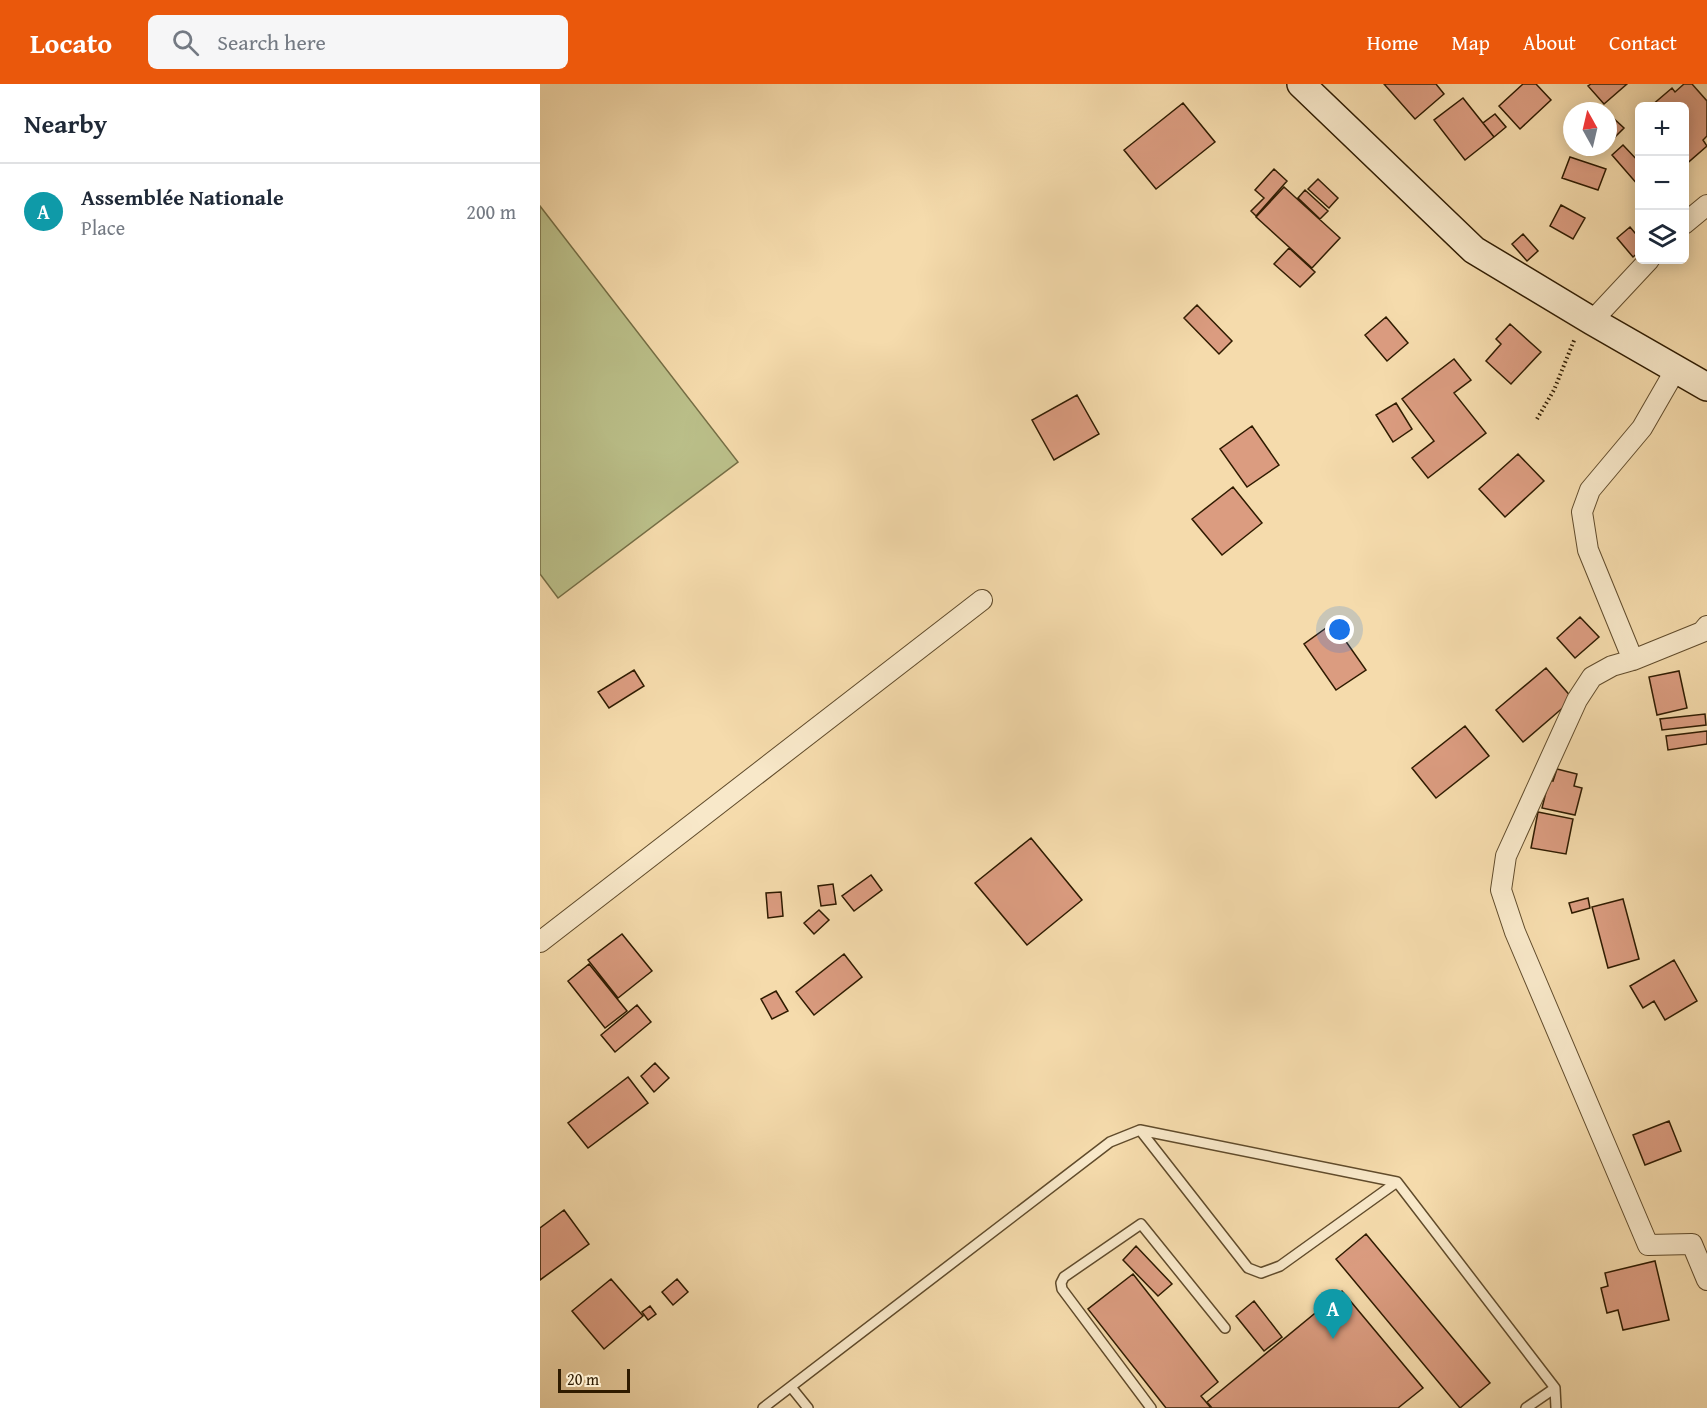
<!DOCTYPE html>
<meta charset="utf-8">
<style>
:root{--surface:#fff;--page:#f6f6f7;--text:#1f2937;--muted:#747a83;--line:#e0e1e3;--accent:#ea580c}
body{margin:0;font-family:"Gentium Book Plus",serif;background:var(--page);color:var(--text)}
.controls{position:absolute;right:18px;top:18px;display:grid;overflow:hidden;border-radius:9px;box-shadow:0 3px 15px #0003}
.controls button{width:54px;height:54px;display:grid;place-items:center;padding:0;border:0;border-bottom:2px solid var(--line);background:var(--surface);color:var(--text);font:30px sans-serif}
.compass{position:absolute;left:1023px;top:18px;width:54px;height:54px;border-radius:50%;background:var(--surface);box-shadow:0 3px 15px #0003;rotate:352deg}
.scale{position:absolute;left:18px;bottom:15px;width:72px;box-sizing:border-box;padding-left:6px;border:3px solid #2f1b00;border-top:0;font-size:16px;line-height:21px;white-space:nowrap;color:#2f1b00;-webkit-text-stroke:4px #f8e8c9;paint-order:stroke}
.you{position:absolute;left:800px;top:546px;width:21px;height:21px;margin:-15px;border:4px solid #fff;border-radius:50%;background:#1a73e8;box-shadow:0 0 0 9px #1a73e833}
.badge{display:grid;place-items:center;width:39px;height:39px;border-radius:50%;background:var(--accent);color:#fff;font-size:20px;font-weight:700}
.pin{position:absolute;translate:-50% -50px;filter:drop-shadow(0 2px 3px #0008)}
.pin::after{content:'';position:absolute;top:32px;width:21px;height:18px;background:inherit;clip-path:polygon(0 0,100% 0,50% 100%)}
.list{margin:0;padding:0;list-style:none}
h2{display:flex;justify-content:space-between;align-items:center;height:78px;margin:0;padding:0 24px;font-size:26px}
h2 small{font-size:20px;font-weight:400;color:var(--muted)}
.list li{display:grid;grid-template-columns:39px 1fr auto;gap:18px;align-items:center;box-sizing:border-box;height:96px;padding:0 24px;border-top:2px solid var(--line)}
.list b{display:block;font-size:22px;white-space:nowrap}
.list p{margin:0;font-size:20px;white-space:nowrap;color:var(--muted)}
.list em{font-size:20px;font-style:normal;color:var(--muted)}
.icon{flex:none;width:33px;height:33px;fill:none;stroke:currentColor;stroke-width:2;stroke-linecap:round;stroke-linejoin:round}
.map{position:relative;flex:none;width:1167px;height:1324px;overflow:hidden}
header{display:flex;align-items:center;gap:36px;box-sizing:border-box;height:84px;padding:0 30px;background:var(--accent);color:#fff}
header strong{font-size:28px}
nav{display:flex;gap:33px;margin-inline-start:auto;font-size:21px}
.search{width:420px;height:54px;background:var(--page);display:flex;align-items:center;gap:15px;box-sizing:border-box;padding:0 21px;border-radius:9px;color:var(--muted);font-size:22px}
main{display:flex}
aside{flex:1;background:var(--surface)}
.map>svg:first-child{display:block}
.green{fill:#bbc08a;stroke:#756e45;stroke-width:1.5}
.building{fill:#db9c80;stroke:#2f1b00;stroke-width:1.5}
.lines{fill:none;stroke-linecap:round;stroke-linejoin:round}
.lane-casing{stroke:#604b2b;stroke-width:12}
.street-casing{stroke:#604b2b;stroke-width:22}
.secondary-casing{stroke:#2f1b00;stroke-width:30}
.path{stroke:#2f1b00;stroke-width:4;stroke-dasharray:1.5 3;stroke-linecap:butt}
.lane{stroke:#f8e8c9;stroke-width:9}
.street{stroke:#f8e8c9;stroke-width:20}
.secondary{stroke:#f8e8c9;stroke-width:27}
</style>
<header>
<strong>Locato</strong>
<div class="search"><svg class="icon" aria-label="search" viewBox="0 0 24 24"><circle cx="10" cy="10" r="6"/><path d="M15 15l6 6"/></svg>Search here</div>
<nav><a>Home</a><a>Map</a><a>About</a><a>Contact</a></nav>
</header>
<main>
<aside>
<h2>Nearby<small></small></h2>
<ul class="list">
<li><span class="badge" style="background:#0f9aa8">A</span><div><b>Assemblée Nationale</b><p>Place</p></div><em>200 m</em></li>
</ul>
</aside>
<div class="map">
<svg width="1167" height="1324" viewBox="0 0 1167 1324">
<rect width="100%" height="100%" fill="#f5dbac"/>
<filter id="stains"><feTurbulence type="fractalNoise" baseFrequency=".00333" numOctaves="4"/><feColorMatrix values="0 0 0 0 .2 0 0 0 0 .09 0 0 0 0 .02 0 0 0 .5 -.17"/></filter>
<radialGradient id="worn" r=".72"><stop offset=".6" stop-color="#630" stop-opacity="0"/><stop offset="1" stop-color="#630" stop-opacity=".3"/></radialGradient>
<path class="green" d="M 0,122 L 198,378 L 18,514 L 0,490 Z"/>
<path class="building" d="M 844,0 L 896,0 L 904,10 L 875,35 Z
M 983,0 L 996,0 L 1011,16 L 980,45 L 959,22 Z
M 1051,0 L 1087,0 L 1064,20 L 1048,2 Z
M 1144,0 L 1152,0 L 1167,17 L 1167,52 L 1163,56 L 1167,62 L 1144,82 L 1144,22 L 1111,22 L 1132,4 L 1135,8 Z
M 923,14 L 954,53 L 925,76 L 894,36 Z
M 643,19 L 675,58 L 616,105 L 584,66 Z
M 955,30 L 966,43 L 954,53 L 943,39 Z
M 1070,31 L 1084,44 L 1068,60 L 1068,34 Z
M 1083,61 L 1100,79 L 1100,99 L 1098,101 L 1072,71 Z
M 1030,73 L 1066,85 L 1058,106 L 1022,94 Z
M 734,85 L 747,97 L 716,132 L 711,127 L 724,114 L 715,106 Z
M 778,95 L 798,114 L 789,124 L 768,105 Z
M 744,103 L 800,154 L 772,184 L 716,133 Z
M 765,106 L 788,127 L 780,135 L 758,114 Z
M 1021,121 L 1045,134 L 1033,155 L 1010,142 Z
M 1090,143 L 1100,155 L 1100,167 L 1093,173 L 1077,154 Z
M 983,150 L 998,167 L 987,177 L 972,160 Z
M 749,164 L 775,188 L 760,203 L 734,180 Z
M 657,221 L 692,257 L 679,270 L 644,234 Z
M 846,233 L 868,259 L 847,277 L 825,251 Z
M 970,240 L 1001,268 L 971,300 L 946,277 L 961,260 L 956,255 Z
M 914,275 L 931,296 L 914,309 L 946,349 L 888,394 L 872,374 L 894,357 L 862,315 Z
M 537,311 L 559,350 L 514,376 L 492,336 Z
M 856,319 L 872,345 L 853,358 L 836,331 Z
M 712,342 L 739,381 L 707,403 L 680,365 Z
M 978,370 L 1004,397 L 965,433 L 939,405 Z
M 693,403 L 722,439 L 682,471 L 652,435 Z
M 1040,533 L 1059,553 L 1035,574 L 1017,554 Z
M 793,539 L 826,586 L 796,606 L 764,560 Z
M 1006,584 L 1033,615 L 983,658 L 956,626 Z
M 94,586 L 104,602 L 69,624 L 58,608 Z
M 1139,587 L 1147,624 L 1117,631 L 1109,593 Z
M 1165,630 L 1166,641 L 1122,646 L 1120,635 Z
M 925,642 L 949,672 L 896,714 L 872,684 Z
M 1167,647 L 1167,660 L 1128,666 L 1126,652 Z
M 1017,685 L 1037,690 L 1034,702 L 1042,704 L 1035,731 L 1002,724 L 1009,696 L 1013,697 Z
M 998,728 L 1033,735 L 1026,770 L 991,764 Z
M 491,754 L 542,816 L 487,861 L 435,799 Z
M 331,791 L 342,806 L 314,827 L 302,812 Z
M 293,800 L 296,820 L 281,822 L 278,802 Z
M 241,808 L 243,832 L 228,834 L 226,809 Z
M 1048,814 L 1050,824 L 1032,829 L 1029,819 Z
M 1083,815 L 1099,875 L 1068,884 L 1052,823 Z
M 279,826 L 289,836 L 274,850 L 264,839 Z
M 82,850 L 112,887 L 78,914 L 48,876 Z
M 304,870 L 322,893 L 274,931 L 256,908 Z
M 1134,876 L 1157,917 L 1125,936 L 1114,917 L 1103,924 L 1090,902 Z
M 49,880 L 87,927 L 65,944 L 28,897 Z
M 236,907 L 248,927 L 232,935 L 221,915 Z
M 97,921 L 111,938 L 75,968 L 61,951 Z
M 115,979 L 129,994 L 114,1008 L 101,992 Z
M 88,993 L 108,1019 L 48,1064 L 28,1039 Z
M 1129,1037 L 1141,1067 L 1105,1081 L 1093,1051 Z
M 24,1126 L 49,1160 L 0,1196 L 0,1144 Z
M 826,1150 L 950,1299 L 920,1324 L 796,1175 Z
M 596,1162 L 632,1200 L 618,1212 L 583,1176 Z
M 1115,1177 L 1129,1236 L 1083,1246 L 1078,1226 L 1067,1229 L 1061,1204 L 1068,1202 L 1065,1189 Z
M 593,1190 L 678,1298 L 661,1312 L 671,1324 L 626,1324 L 548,1225 Z
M 71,1195 L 103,1232 L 64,1265 L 32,1227 Z
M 137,1195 L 148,1208 L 133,1221 L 122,1208 Z
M 802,1207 L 883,1304 L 858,1324 L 672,1324 L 667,1318 Z
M 714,1217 L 742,1253 L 724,1267 L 696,1232 Z
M 110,1222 L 116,1230 L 108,1236 L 102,1228 Z"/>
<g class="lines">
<defs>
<path id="lane" d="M 600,1046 L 708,1184 L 721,1189 L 740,1182 L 857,1098
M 251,1303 L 268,1324
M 223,1324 L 570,1058 L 600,1046 L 857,1098 L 1015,1304 L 1016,1324
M 611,1324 L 522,1205 L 521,1199 L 524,1193 L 601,1140 L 685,1244
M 986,1324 L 1015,1304"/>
<path id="street" d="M 1144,140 L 1167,121
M 1052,237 L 1109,176
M 1167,542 L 1162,548 L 1093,576 L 1072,582 L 1052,593 L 1037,616 L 966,772 L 961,806 L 975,848 L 1108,1161 L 1152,1160 L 1167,1196
M 1093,576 L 1048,466 L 1042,428 L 1050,406 L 1102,344 L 1136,285
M 0,858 L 442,516"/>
<path id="secondary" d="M 761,0 L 934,166 L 1052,237 L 1167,303"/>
</defs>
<use href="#lane" class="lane-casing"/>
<use href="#street" class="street-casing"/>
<use href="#secondary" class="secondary-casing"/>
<path class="path" d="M 997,335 L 1014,306 L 1035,254"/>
<use href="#lane" class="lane"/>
<use href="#street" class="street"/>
<use href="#secondary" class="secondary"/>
</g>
<rect width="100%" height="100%" filter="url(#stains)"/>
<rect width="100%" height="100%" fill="url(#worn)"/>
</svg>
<div class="controls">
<button>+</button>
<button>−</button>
<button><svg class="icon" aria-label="layers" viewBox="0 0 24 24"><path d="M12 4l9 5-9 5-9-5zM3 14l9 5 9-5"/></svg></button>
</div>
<svg class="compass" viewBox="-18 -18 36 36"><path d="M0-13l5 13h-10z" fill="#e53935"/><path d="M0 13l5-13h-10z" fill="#747a83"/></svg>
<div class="scale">20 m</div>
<div class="you"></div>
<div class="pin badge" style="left:793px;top:1255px;background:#0f9aa8">A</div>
</div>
</main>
